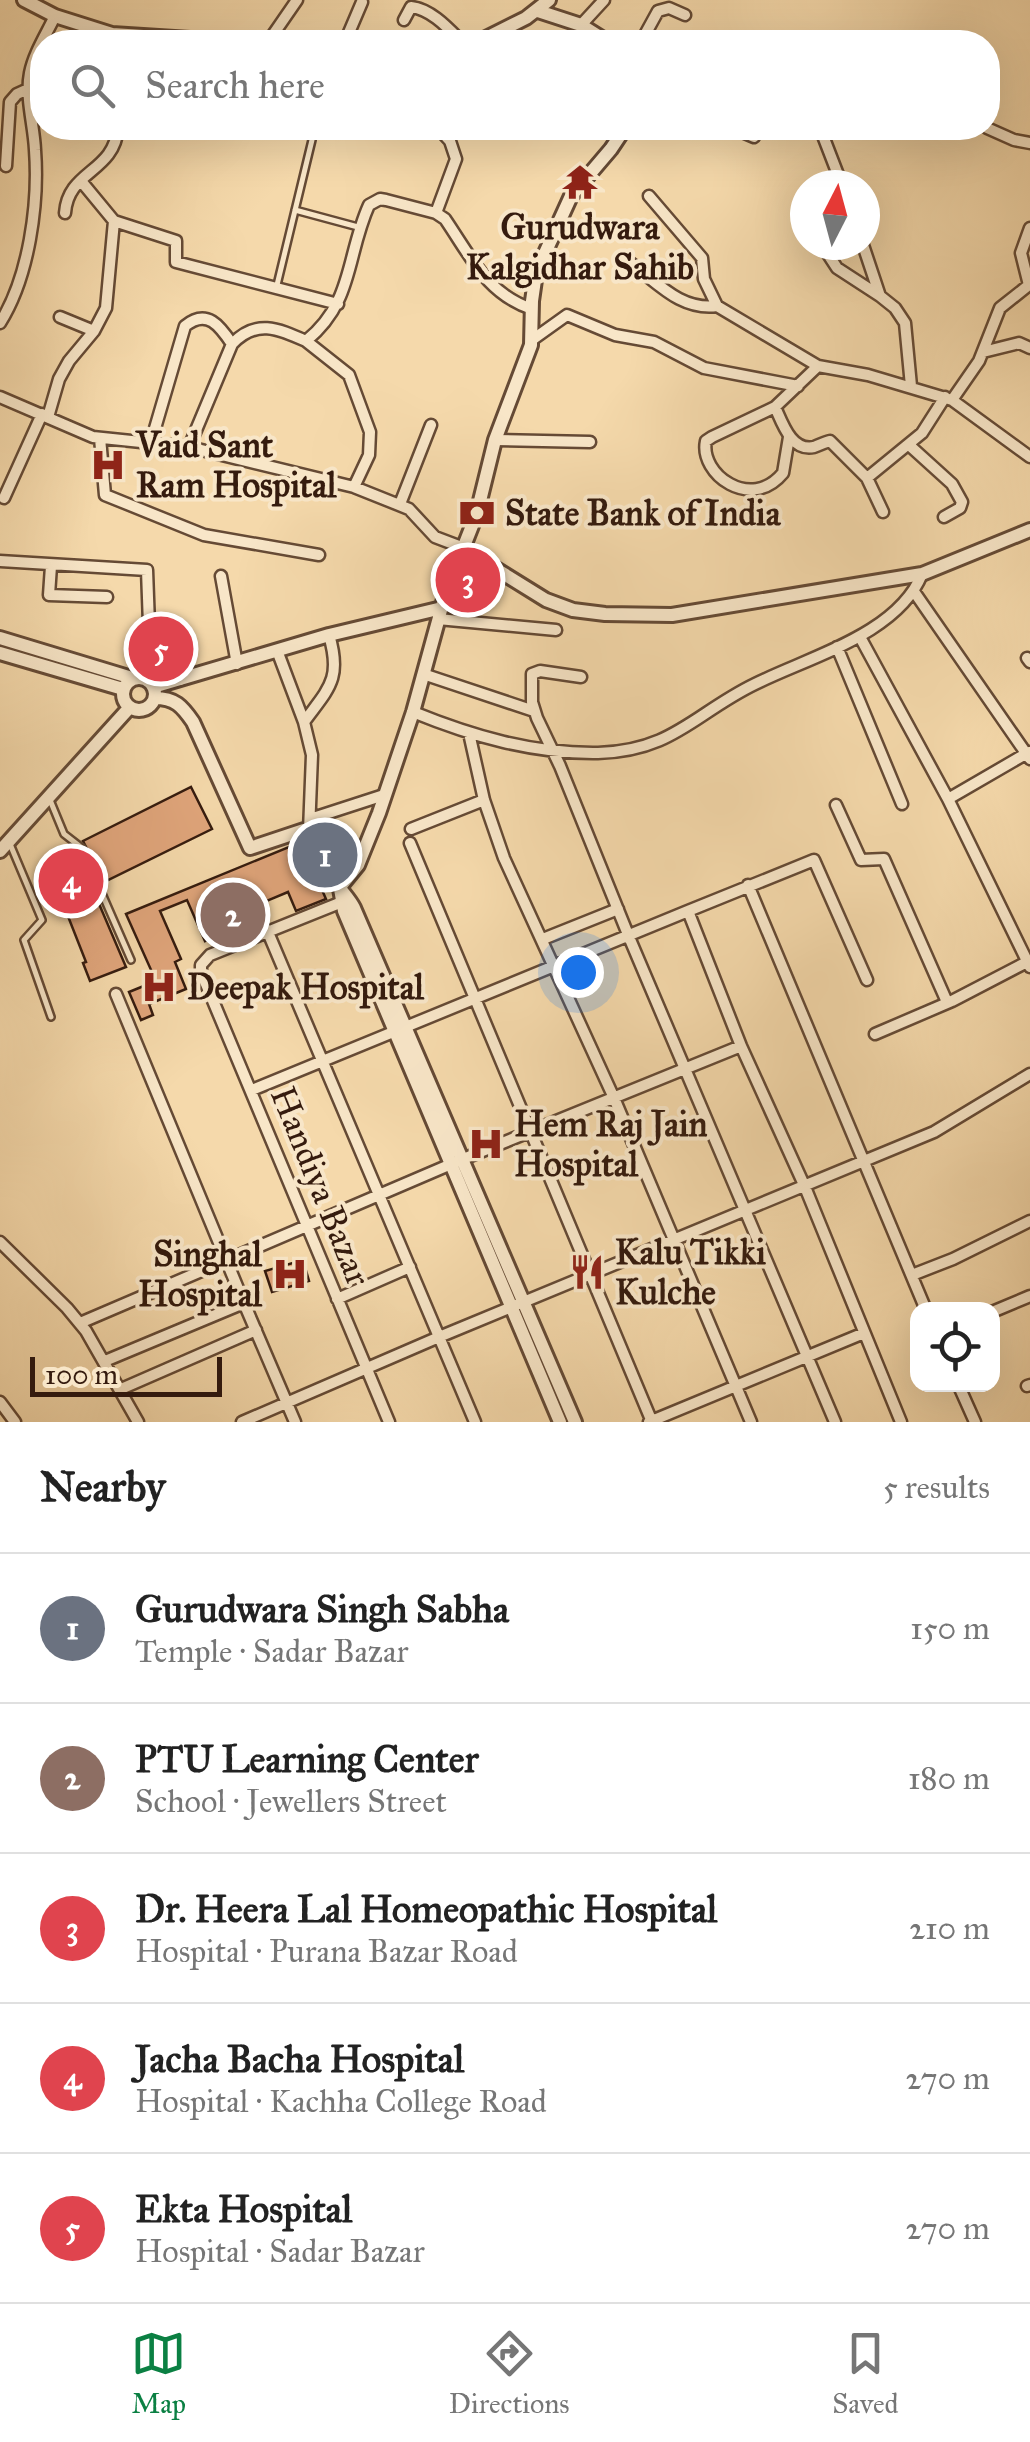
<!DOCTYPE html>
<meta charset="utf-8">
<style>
:root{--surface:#fff;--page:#f6f6f6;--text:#222;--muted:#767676;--line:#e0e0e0;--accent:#0b8043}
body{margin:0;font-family:"IM FELL Great Primer",serif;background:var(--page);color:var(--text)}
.controls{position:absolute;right:30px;bottom:30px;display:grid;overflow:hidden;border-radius:20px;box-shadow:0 10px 40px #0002}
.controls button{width:90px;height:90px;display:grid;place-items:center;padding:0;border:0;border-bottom:2px solid var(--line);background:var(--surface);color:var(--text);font:50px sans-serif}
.compass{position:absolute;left:790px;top:170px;width:90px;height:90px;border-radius:50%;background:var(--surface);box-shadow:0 10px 40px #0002;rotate:6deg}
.scale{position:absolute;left:30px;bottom:25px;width:192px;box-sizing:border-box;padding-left:10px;border:5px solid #351b0e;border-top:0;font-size:28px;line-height:35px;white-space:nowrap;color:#351b0e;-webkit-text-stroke:8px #f8e6c8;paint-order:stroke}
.you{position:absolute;left:578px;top:972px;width:35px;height:35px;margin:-25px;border:8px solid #fff;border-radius:50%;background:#1a73e8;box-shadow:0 0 0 15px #1a73e833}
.badge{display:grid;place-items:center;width:65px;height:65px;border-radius:50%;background:var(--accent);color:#fff;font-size:32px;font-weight:700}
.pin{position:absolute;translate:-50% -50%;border:5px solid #fff;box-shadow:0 2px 10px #0006}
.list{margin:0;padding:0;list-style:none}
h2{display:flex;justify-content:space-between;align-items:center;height:130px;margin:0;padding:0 40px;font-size:42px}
h2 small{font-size:32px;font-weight:400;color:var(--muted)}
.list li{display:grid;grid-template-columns:65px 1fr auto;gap:30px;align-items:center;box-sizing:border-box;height:150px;padding:0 40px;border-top:2px solid var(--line)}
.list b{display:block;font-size:38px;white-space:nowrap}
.list p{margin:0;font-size:32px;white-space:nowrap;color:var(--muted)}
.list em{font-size:32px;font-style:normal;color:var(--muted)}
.icon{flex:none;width:55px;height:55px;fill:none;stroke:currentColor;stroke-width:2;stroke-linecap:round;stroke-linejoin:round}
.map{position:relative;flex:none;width:1030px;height:1422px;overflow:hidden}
.search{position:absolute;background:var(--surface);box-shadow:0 10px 40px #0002;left:30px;right:30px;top:30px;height:110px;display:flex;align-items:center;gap:25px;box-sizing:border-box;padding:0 35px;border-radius:40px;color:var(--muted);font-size:38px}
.sheet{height:880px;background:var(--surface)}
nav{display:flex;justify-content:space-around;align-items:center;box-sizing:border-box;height:140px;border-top:2px solid var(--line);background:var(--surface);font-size:28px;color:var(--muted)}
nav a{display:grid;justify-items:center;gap:5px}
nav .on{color:var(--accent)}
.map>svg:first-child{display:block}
.building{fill:#e0a57b;stroke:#351b0e;stroke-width:2.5}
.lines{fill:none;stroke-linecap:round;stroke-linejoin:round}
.service-casing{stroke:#654a35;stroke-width:10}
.minor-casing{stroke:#654a35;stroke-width:15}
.tertiary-casing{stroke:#654a35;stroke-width:18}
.service{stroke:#f8e6c8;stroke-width:5}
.minor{stroke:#f8e6c8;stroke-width:10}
.tertiary{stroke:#f8e6c8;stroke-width:12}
.labels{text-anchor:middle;stroke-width:8;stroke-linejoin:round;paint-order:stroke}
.poi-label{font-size:35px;font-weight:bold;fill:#351b0e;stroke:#f8e6c8;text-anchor:start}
.street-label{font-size:35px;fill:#351b0e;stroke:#f8e6c8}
</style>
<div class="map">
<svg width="1030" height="1422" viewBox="0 0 1030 1422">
<rect width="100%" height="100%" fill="#f5d9ab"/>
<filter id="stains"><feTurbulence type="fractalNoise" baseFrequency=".002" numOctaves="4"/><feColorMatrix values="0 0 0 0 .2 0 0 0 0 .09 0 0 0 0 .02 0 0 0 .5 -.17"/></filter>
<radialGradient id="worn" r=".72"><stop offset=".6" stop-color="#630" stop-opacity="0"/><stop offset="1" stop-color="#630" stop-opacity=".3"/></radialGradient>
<path class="building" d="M 191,787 L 212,829 L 104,882 L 83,841 Z
M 301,842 L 326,899 L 296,911 L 288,892 L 245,910 L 250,922 L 205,941 L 187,900 L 160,911 L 181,959 L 175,962 L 186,989 L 149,1004 L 153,1015 L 141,1020 L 129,992 L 156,981 L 126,914 Z
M 79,857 L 126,967 L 90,981 L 83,963 L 86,962 L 49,868 Z
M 303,1260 L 309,1281 L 272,1292 L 265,1271 Z"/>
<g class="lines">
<defs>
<path id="service" d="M 295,210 L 358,227
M 277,285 L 312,140
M 50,800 L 64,834 L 82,848 L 131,960
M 10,844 L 42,920 L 24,940 L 51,1017"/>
<path id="minor" d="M 404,20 L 411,7 C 431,9 448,28 462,42
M 581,25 L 604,0
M 268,42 L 297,0
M 345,42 L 362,2
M 641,42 L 658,11 L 669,8 L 685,15
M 733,128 L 754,137
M 820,128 L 842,185
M 987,128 L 1014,140 L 1030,143
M 6,166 L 10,102 L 17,94 L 28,89
M 81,181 L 114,221 L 176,241 L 176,262 L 338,304
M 649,196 L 702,258 L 704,279 L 717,306 L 818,366 L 868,375 L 952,400 L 1030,457
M 65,213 C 68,170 114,173 118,128
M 436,213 L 445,219 C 471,257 487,294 532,309
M 822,245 L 837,268 L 880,296
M 863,245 L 880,296 L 895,308 L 905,323 L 911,386
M 625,259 C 655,279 678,311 717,306
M 60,317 L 94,331
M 0,323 C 29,277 39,204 35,150 C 34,125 25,98 30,73 C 34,53 46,35 55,16
M 532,340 L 567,315 L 615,335 L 654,342 L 704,368 L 798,386
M 306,341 L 349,375 L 370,432 L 369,455 L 354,487
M 983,352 L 1019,343 L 1030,348
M 0,397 L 93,437 L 189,447 L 354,487 L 409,509 L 435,537 L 464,548
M 952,400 L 979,361 L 1000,308 L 1029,285 L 1021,253 L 1030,228
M 775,407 C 782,422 791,452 814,447 C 820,445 825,442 830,441 L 867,478 L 922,433 L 945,397
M 48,417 L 59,379 L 69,361 L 94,331 L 106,308 L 114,221
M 789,437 L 783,473 C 751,512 699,474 706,441 L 712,437 L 775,407 L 818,366
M 100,438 L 105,495 L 204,535 L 319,555
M 495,440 L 590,442
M 151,442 L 185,326 C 207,308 220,326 232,344
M 909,445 L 952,484 L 962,502 L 960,508 L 944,517
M 189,447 L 232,344 C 256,319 277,328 306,341 C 354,302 346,256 369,205 L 380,199 L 386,200 L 436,213 L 456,159 L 450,141 L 438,128
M 867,478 L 883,512
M 4,498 L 42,414
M 400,504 L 431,425
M 0,561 L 147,570 L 149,625 L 183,630 L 180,680
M 51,566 L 49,595 L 107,597
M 221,576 L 237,664
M 915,593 L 1030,759
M 438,619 L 556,630
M 860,637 L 948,799 L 1030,967
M 837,647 L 902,804
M 278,653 L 304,722 L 312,755 L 309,831
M 1027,658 L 1030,662
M 423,674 L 534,711
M 581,677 L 540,671 L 532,674 L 532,702 L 537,718 L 560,766 L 629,937 L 835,1422
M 413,712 C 472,736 533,754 598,753 C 673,751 695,713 755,684 C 809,657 898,634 922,574
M 304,722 C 329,688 342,679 329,635
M 469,733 L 484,800 L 504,858 L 614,1098 L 751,1422
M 948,799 L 1029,752
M 836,805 L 861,860 L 884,859 L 947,1002
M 310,819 L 384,795
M 411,829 L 484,800
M 410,843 L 652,1422
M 748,885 L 926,1310
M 342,902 L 210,955 L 201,965 L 201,972 L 389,1422
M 267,930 L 475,1422
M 543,939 L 618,909
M 867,980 L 814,860 L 688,911 L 741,1046 L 805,1187 L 901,1422
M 116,994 L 244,1303
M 875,1034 L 952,1001 L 1027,962
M 252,1090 L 688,911
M 0,1242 L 67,1308 L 86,1331 L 138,1422
M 912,1275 L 953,1259 L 1030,1221
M 337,1299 L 410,1267
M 992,1312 L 1030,1296
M 80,1323 L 463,1159 L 741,1046
M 105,1361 L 244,1303 L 295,1422
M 958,1384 L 975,1422
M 1027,1386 L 1030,1385
M 121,1389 L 256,1330
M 0,1402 L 15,1422
M 242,1422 L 439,1337 L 934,1132 L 1030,1074
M 649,1422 L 864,1333"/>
<path id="tertiary" d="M 24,0 L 55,16 L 112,34 L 237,42
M 538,11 L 581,25 L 608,42
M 478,42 L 526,18 L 549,0
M 460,562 L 496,569 L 546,600 L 573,610 L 605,614 L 672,615 L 922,574 L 1030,530
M 0,638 L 132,678
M 0,653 L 123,689
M123 694a16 16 0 1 1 32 0a16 16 0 1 1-32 0Z
M 153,687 L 329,635 L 442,608
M 155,698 C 175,698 182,706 193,722 L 250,848 L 304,830 C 326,839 328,868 339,887 C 344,894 350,900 354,908 L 575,1422
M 0,851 L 130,707
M 340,887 L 358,865 L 379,813 L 413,712 L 446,592 L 477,513 L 495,440 L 531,345 L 532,301 L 536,273 L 571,196 L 611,149 L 625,128
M 340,889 L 344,911 L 560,1422"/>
</defs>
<use href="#service" class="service-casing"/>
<use href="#minor" class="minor-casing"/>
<use href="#tertiary" class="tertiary-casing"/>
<use href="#service" class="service"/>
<use href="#minor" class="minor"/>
<use href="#tertiary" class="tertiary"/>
</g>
<defs>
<symbol id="temple-bare" viewBox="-9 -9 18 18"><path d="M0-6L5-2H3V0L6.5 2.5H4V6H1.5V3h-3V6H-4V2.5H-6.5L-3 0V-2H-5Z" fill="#8f2418" stroke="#f8e6c8" stroke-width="2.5" paint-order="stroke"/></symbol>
<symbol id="hospital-bare" viewBox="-9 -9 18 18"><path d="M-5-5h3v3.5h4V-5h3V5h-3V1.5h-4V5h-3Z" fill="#8f2418" stroke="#f8e6c8" stroke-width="2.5" paint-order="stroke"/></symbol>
<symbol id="bank-bare" viewBox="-9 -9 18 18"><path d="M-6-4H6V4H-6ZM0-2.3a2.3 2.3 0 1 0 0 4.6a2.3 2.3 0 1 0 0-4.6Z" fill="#8f2418" stroke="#f8e6c8" stroke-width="2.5" paint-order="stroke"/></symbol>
<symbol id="restaurant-bare" viewBox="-9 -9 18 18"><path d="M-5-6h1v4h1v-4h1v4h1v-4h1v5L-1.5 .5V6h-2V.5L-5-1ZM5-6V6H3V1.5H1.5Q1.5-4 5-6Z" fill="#8f2418" stroke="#f8e6c8" stroke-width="2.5" paint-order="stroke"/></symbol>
</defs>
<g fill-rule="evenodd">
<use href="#temple-bare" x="555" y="157" width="50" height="50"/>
<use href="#hospital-bare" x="83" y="440" width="50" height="50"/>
<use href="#bank-bare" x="452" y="488" width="50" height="50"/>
<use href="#hospital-bare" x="134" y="962" width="50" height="50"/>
<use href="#hospital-bare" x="461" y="1119" width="50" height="50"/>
<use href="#restaurant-bare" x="562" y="1247" width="50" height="50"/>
<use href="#hospital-bare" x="265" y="1249" width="50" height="50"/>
</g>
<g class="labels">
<g class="poi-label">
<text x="580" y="239" text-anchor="middle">Gurudwara<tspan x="580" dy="40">Kalgidhar Sahib</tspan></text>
<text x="136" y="457">Vaid Sant<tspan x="136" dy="40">Ram Hospital</tspan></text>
<text x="505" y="525">State Bank of India</text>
<text x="187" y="999">Deepak Hospital</text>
<text x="514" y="1136">Hem Raj Jain<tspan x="514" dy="40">Hospital</tspan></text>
<text x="615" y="1264">Kalu Tikki<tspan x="615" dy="40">Kulche</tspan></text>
<text x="262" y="1266" text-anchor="end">Singhal<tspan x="262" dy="40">Hospital</tspan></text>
</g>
<g class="street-label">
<text transform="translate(321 1186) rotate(68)" y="12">Handiya Bazar</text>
</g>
</g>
<rect width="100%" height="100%" filter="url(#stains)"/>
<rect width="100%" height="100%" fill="url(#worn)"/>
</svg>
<div class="controls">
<button><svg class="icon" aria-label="locate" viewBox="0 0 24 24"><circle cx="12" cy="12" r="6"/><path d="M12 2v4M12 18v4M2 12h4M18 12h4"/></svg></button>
</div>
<svg class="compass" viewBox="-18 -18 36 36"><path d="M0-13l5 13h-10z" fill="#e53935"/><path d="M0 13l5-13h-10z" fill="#767676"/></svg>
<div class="scale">100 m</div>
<div class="you"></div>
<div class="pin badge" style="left:325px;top:855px;background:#6b7280">1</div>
<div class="pin badge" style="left:233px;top:915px;background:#8d6e63">2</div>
<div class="pin badge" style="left:468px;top:580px;background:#e0444e">3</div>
<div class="pin badge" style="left:71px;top:881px;background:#e0444e">4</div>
<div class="pin badge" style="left:161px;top:649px;background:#e0444e">5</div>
<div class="search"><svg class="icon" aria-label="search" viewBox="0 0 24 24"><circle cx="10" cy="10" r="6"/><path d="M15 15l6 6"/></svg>Search here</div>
</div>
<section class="sheet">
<h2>Nearby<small>5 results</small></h2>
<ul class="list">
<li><span class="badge" style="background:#6b7280">1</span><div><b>Gurudwara Singh Sabha</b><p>Temple · Sadar Bazar</p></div><em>150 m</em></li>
<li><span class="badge" style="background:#8d6e63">2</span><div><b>PTU Learning Center</b><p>School · Jewellers Street</p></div><em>180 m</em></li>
<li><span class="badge" style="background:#e0444e">3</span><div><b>Dr. Heera Lal Homeopathic Hospital</b><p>Hospital · Purana Bazar Road</p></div><em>210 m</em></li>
<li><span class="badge" style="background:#e0444e">4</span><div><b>Jacha Bacha Hospital</b><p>Hospital · Kachha College Road</p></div><em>270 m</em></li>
<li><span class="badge" style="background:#e0444e">5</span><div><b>Ekta Hospital</b><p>Hospital · Sadar Bazar</p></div><em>270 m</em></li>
</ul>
</section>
<nav>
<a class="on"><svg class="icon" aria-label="map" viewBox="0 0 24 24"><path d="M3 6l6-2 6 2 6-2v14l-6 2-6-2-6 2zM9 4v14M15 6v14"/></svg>Map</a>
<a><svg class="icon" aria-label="directions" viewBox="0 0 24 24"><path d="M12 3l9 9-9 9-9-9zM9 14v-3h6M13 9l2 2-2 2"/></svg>Directions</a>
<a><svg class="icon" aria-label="saved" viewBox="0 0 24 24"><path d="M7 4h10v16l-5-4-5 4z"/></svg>Saved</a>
</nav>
